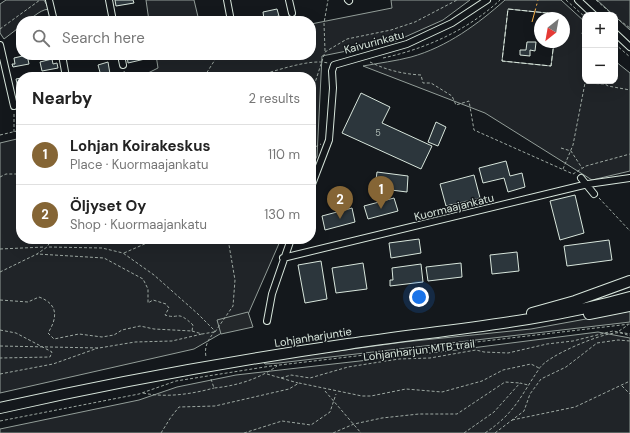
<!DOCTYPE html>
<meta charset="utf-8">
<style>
:root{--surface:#fff;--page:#f2f2f2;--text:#222;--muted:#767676;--line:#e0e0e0;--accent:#856535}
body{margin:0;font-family:"DM Sans",sans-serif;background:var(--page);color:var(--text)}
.controls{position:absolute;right:12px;top:12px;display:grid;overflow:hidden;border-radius:8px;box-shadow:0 4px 16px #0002}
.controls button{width:36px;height:36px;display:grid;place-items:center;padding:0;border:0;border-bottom:1px solid var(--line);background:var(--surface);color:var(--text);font:20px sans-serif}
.compass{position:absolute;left:534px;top:12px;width:36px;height:36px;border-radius:50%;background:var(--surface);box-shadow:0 4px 16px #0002;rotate:211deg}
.you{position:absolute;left:419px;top:297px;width:14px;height:14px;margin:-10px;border:3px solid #fff;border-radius:50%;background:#1a73e8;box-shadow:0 0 0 6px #1a73e833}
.badge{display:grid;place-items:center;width:26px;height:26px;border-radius:50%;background:var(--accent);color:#fff;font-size:13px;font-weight:700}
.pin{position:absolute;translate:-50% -33px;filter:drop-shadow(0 1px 2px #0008)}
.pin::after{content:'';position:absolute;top:21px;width:14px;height:12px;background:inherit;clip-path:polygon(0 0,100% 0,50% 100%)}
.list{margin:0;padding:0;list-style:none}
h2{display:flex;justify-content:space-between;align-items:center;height:52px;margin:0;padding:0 16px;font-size:17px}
h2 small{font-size:13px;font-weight:400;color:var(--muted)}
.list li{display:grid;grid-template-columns:26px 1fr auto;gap:12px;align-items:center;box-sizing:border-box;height:60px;padding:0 16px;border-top:1px solid var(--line)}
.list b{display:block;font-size:15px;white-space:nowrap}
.list p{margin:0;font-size:13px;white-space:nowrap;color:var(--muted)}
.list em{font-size:13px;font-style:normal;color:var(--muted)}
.icon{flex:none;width:22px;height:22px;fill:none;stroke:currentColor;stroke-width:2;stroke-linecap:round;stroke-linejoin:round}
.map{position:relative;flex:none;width:630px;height:433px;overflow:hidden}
.search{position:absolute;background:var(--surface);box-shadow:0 4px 16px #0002;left:16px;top:16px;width:300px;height:44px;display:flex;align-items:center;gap:10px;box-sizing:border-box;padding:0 14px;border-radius:16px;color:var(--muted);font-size:15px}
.panel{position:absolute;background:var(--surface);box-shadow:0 4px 16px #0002;left:16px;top:72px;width:300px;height:172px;border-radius:16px}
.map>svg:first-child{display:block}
.green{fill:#202428;stroke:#939e99;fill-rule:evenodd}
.parking{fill:#24282b;stroke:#939e99}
.building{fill:#2c363c;stroke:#d8e6dc}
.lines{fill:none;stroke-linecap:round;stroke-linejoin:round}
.minor-casing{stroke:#d8e6dc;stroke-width:8}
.highway-casing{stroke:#d8e6dc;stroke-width:12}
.path{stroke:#9da8a2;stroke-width:1;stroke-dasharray:3 2;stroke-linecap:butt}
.minor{stroke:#14181c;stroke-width:6}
.highway{stroke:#14181c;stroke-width:10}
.fence{stroke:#d8e6dc;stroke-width:1;stroke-dasharray:5 2;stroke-linecap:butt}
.power{stroke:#ffb74d;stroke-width:1;stroke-dasharray:14 3 2 3;stroke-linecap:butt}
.labels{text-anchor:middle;stroke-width:3;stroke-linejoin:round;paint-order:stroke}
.number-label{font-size:9px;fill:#adbab4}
.street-label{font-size:11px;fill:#d8e6dc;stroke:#14181c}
</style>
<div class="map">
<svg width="630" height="433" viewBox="0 0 630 433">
<rect width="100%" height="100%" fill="#14181c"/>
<path class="green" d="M 6,0 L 44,0 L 49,9 C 37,10 33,21 21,21 L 21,26 L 4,39 L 0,33 L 0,4 Z
M 146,0 L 194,0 L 199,21 L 149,21 Z
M 391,0 L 470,0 L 443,20 L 396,41 L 322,56 L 317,156 L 311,169 L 311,77 L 140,77 L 158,68 L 156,55 L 311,55 L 311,24 L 392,8 Z
M 505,0 L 561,0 L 585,22 L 582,34 L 585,37 L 585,81 L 615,81 L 615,61 L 630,73 L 630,171 L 592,180 L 485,113 L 363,66 C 379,63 396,61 411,57 C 447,47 478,24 505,0 ZM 508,9 L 556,14 L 556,18 L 564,18 L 564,42 L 554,42 L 551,66 L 502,61 Z
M 597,0 L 630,0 L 630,30 Z
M 21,138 L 21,239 L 281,239 L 246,319 L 194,349 L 0,393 L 0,143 Z
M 630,311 L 630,322 L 279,363 L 265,364 L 263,361 L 404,342 L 531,329 Z
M 598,332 L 630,338 L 630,433 L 0,433 L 0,429 L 139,400 L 177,387 L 236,375 L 448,351 Z"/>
<path class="parking" d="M 248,312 L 253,327 L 221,334 L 217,320 Z"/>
<path class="building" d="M 115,0 L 133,0 L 134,3 L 116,6 Z
M 277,9 L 279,16 L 264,19 L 263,12 Z
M 527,42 L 536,42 L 535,51 L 530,50 L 530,56 L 520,55 L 520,50 L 526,50 Z
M 27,55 L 29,64 L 13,67 L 12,64 L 15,64 L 14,58 Z
M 127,55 L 144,55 L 145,59 L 128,63 Z
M 52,59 L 53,64 L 57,63 L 58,68 L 42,71 L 40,62 Z
M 108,62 L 110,74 L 101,76 L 98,65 Z
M 21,78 L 21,88 L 18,88 L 16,79 Z
M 361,93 L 390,107 L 382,123 L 432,146 L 421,169 L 342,133 Z
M 436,122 L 446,127 L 438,146 L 428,142 Z
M 506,161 L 510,176 L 522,173 L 525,187 L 508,192 L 504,178 L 483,183 L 479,168 Z
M 377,172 L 408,176 L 407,192 L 375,188 Z
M 474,175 L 480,198 L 446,206 L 440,184 Z
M 575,195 L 584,233 L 560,240 L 550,201 Z
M 394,198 L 398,211 L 368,219 L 364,206 Z
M 352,208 L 355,222 L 325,230 L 322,216 Z
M 419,239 L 421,253 L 391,258 L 389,243 Z
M 609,240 L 612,260 L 567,266 L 564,246 Z
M 517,252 L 519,271 L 492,274 L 490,255 Z
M 321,261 L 327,299 L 305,303 L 298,265 Z
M 363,263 L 367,289 L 336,293 L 332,268 Z
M 461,263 L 462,277 L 428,281 L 426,267 Z
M 421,264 L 423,282 L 390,286 L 390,280 L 393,280 L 392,268 Z"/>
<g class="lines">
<defs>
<path id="minor" d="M 49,0 L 54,21
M 109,0 L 113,21
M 227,0 L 231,21
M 289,0 L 292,13
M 348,0 L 349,1
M 578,0 L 594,15
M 615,33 L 630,47
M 0,45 L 14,106
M 62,55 L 66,77
M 121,55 L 123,65
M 581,178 L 594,194
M 311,187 L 329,140 L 333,88 L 332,71 L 334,65 L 407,44 L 452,23 L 487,0
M 283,258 L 588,184 L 630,178
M 267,321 L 272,294 L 291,239"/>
<path id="highway" d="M 532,313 L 575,301 L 630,281
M 589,314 L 630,306
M 0,408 C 115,382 231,361 348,344 C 442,330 538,323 630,297"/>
</defs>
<use href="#minor" class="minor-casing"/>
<use href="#highway" class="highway-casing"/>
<path class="path" d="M 566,0 L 585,17
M 596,0 L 613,15
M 615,17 L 630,28
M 0,29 L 40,0
M 615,44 L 630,57
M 325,51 L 324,23 L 328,0
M 383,58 C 425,49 468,30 500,0
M 370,62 C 386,70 403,74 421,75 L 423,83 L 431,83 L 452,96 L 456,105 L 469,101 L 474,130 L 573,174 L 586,166 L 630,154
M 124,71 L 126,77
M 204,77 L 218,55
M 251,77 C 272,73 308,58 328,63
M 311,95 L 325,52 L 347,39 L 391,30 L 415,22 L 457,0
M 14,132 L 14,112
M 0,135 L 21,130
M 561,148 L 571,151 L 582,168
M 311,149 L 321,144
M 563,169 L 573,145 L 585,83 L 605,84 L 608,86 L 630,90
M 0,177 L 6,174 L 21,174
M 599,198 L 630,231
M 52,242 L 58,239
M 49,247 L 102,248 L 123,253 L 154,275 L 198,314 L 215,331 C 208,340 204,346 206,357
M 0,249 L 45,247
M 124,253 L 156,239
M 0,272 L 37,254
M 0,300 L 28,302 L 39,297 C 58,304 58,317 48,333 L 54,339 L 79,334 L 102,337 L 114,335 L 122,330 L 140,326 L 154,329 L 192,331 L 193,325 C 176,309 180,320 165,315 L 169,308 L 166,304 L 153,300 L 148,303 L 148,289 L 143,279 L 104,258 L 37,254 L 47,247 L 52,239
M 0,330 L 16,333 L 52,352 L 50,357 L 0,358
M 192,331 L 202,334 L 214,332
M 619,331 L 628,325
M 215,332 L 233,306 L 235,280 L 228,239
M 0,346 L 99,348 L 135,342 L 172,341 L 202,334
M 0,374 L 53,364 L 98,348
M 267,374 L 298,383
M 281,378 L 291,375 L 310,378 L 348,367 L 399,359 L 430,358 L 476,350 L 484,352 L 508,353 L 547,344 L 573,341 L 613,331 L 630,334
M 211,379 L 214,388 C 236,386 259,379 277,366
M 622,386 L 630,394
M 325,391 L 361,433
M 143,393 C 166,398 192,394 214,388
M 512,420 L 575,407 L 630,381
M 0,421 L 139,394 L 176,381 L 271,366 L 630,324
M 161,433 L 171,417 L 179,407 L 215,406 L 289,389 L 299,383 L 362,396 L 371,396 L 406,389 L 442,392 L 482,381 L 503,370 L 531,364 L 539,368
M 244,433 L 282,421 L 311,425 L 330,412 L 336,394
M 333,433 L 354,424 L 382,418 L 419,414 L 457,414 L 505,382 L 520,383
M 464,433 L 494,412 L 520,383 L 528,385
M 485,433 C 515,413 520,397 539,369 C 546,356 600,334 615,333 C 620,332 625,334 630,336
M 495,433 L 524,411 L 530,394 L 541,379 L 566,367 L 597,343 L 618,340 L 630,341"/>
<use href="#minor" class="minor"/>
<use href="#highway" class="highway"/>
<path class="fence" d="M 554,42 L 551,66 L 502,61 L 508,9 L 557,14 L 556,18"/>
<path class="power" d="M 532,22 L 538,0"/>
</g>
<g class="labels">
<g class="number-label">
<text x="378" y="136">5</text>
</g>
<g class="street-label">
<text transform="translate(374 42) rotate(-15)" y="4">Kaivurinkatu</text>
<text transform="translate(454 207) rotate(-14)" y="4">Kuormaajankatu</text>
<text transform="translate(313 337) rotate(-9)" y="4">Lohjanharjuntie</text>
<text transform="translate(419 350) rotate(-7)" y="4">Lohjanharjun MTB trail</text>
</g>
</g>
</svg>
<div class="controls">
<button>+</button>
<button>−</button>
</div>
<svg class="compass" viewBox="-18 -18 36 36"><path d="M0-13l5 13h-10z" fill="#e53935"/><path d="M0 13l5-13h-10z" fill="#767676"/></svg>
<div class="you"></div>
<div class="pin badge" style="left:381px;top:209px">1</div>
<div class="pin badge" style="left:340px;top:219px">2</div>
<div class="search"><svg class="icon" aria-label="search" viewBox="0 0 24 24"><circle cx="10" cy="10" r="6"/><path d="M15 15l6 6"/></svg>Search here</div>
<section class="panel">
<h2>Nearby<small>2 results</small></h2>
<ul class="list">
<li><span class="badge">1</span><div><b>Lohjan Koirakeskus</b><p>Place · Kuormaajankatu</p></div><em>110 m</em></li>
<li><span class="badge">2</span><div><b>Öljyset Oy</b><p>Shop · Kuormaajankatu</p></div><em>130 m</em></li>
</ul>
</section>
</div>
